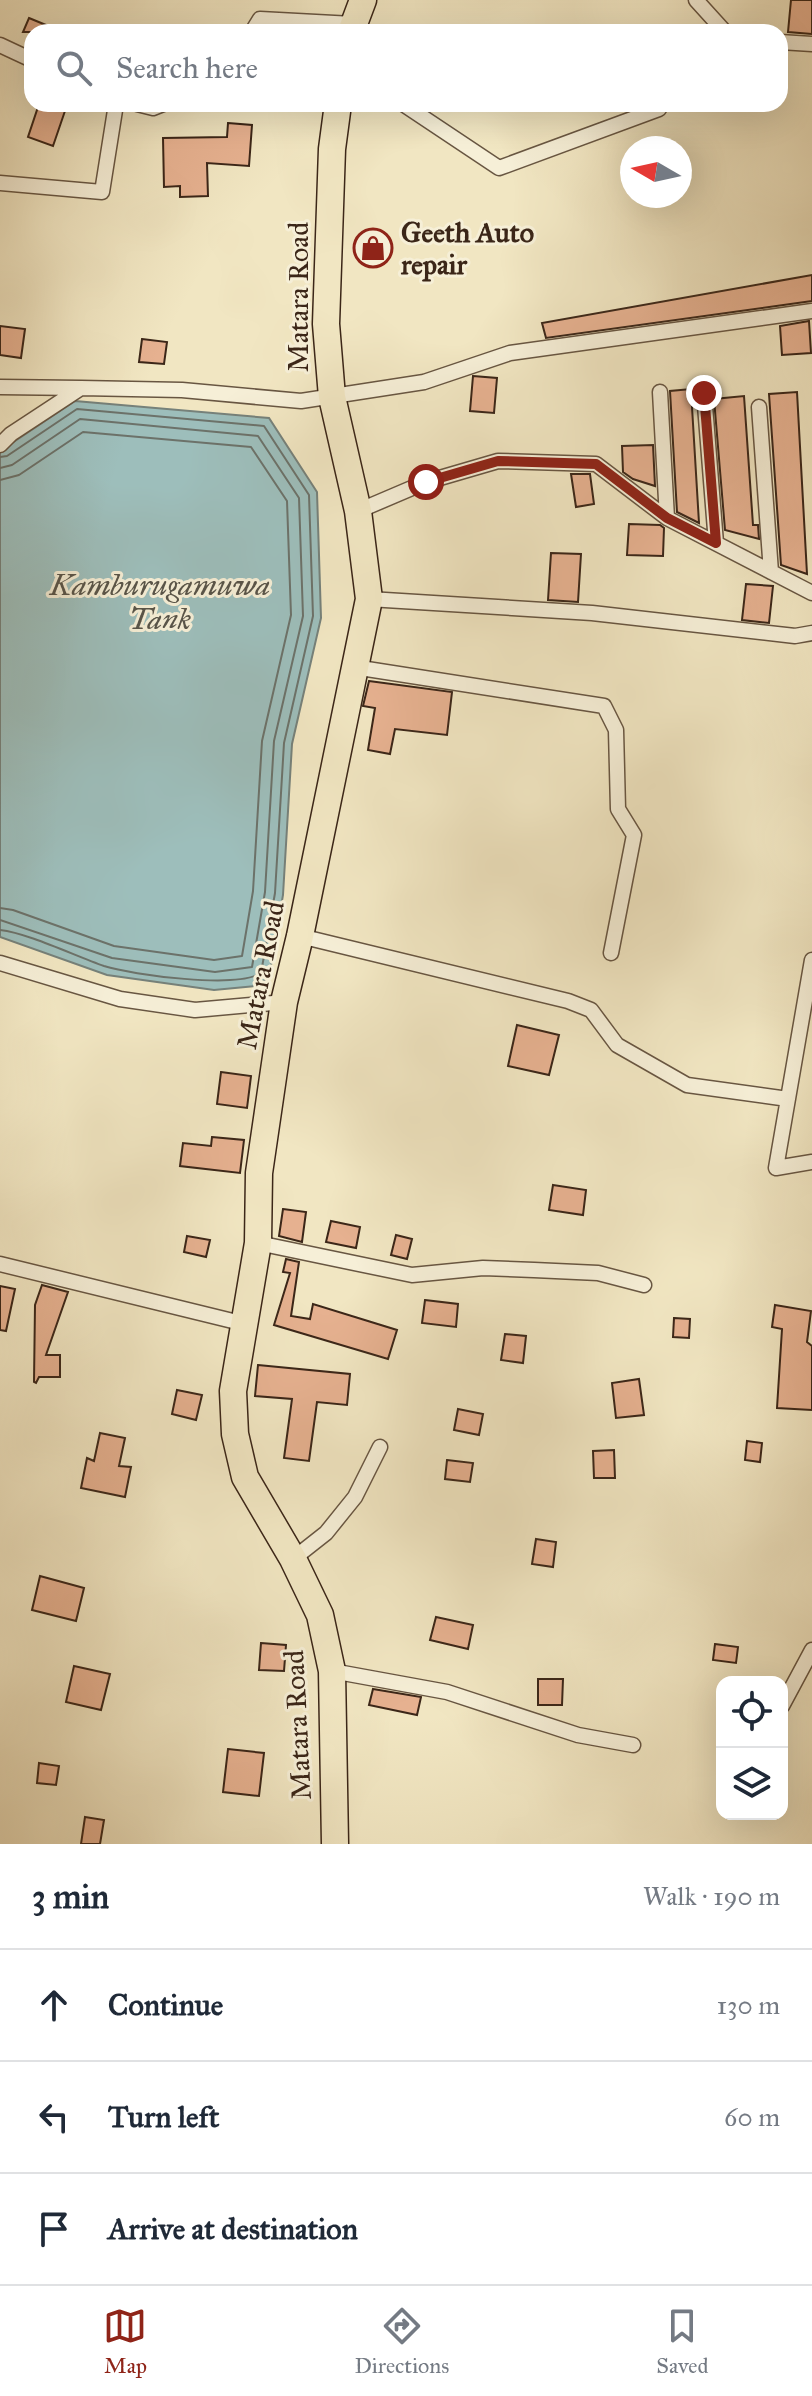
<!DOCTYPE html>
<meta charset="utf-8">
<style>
:root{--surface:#fff;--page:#f6f6f7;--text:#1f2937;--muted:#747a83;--line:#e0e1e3;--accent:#8f2418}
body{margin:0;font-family:"IM FELL Great Primer",serif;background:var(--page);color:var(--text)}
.controls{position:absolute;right:24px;bottom:24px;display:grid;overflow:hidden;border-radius:16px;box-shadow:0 8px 32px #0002}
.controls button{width:72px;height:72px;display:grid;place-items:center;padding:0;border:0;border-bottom:2px solid var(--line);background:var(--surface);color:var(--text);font:40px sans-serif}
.compass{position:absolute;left:620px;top:136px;width:72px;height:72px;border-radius:50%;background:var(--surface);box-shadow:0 8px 32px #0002;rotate:279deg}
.stop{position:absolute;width:24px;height:24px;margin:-18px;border:6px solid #8f2418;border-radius:50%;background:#fff}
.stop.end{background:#8f2418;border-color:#fff;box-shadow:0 2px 8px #0008}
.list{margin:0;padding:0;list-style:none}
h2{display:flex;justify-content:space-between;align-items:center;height:104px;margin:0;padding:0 32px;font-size:34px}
h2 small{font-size:26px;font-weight:400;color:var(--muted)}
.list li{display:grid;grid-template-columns:52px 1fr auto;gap:24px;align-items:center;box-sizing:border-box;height:112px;padding:0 32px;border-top:2px solid var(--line)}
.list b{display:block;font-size:30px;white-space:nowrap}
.list em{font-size:26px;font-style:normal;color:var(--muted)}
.icon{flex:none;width:44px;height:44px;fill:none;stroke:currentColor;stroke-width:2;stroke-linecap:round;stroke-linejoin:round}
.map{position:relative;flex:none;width:812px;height:1844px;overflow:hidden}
.search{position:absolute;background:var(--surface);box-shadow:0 8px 32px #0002;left:24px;right:24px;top:24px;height:88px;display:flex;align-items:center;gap:20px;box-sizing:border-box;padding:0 28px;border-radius:24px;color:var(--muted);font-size:30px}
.sheet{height:440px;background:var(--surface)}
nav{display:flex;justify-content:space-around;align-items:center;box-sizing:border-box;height:112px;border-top:2px solid var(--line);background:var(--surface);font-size:22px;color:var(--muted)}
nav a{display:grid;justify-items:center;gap:4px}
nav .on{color:var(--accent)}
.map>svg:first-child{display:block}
.water{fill:#9dbebb;stroke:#76817a;stroke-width:2}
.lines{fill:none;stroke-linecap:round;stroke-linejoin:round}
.shore{stroke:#6c726a;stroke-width:2}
.building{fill:#e6b190;stroke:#3b2618;stroke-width:2}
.street-casing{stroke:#685642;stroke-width:17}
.highway-casing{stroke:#3b2618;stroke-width:29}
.street{stroke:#f6efd7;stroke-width:14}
.highway{stroke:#f1e6c2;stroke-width:26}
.route{stroke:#8f2418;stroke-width:10}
.labels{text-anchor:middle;stroke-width:6;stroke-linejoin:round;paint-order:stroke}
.poi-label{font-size:28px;font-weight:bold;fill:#3b2618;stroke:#f6efd7;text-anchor:start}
.street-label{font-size:28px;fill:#3b2618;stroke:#f6efd7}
.water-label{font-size:30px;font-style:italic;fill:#585449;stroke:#f6efd7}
</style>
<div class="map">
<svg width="812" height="1844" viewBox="0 0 812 1844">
<rect width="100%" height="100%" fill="#f1e6c2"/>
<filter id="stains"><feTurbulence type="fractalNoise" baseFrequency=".0025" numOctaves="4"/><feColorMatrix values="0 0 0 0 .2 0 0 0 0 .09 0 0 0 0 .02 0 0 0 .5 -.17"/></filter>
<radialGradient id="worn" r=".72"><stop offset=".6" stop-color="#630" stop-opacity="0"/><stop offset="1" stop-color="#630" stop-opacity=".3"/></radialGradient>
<path class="water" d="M 75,401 L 269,418 L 317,492 L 321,618 L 292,744 L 283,895 L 269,977 L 256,986 L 214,990 L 107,975 L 0,937 L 0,451 Z"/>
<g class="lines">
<path class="shore" d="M 0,457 L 7,456 L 77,409 L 264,426 L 309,495 L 313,616 L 284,743 L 275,893 L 261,973 C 237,989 133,975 104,966 C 75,956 28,933 0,930
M 0,468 L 12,465 L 80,419 L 258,436 L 299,498 L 303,616 L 274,741 L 265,892 L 252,967 L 215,972 L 112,958 L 0,920
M 0,480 L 19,475 L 83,432 L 251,447 L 287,501 L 291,615 L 262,741 L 253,891 L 242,956 L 214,960 L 114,946 L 13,910 L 0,908"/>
</g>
<path class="building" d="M 791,0 L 812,0 L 812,34 L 788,32 Z
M 29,18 L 63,32 L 23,32 Z
M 39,104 L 53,104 L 66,108 L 53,146 L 28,137 Z
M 228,123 L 252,125 L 249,166 L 207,163 L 208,196 L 180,197 L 180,186 L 164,187 L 163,138 L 227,137 Z
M 812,275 L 812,301 L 546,338 L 542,323 Z
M 809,321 L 811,353 L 782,355 L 780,326 Z
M 0,326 L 25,329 L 21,358 L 0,355 Z
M 142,339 L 167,342 L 164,364 L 139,362 Z
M 473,376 L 497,378 L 494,413 L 470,411 Z
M 691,389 L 692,407 L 699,523 L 677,512 L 670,391 Z
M 797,392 L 807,574 L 781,565 L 769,394 Z
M 744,396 L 753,525 L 758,525 L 759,539 L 725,530 L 714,399 Z
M 653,445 L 655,486 L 633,479 L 623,472 L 622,446 Z
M 571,474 L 590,474 L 594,504 L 576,507 Z
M 629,524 L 660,525 L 664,528 L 663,556 L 627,555 Z
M 551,553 L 581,554 L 578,602 L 548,600 Z
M 746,584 L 773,586 L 769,623 L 742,620 Z
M 369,681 L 452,692 L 447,735 L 395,729 L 390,754 L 368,750 L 375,708 L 363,706 Z
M 517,1025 L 559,1035 L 549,1075 L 508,1066 Z
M 221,1072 L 251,1076 L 247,1108 L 217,1104 Z
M 212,1137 L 244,1140 L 240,1173 L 180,1166 L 183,1143 L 211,1146 Z
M 553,1185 L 586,1190 L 583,1215 L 549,1210 Z
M 283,1209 L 306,1212 L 302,1242 L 279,1236 Z
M 331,1221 L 360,1227 L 356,1248 L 326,1242 Z
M 396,1235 L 412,1239 L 407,1259 L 391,1255 Z
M 187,1236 L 210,1240 L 206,1257 L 184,1252 Z
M 286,1259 L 299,1262 L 291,1316 L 310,1319 L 313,1304 L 397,1330 L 388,1359 L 274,1325 L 290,1273 L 283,1272 Z
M 42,1285 L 68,1292 L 46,1355 L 60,1355 L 60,1377 L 39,1377 L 36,1383 L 34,1382 L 35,1305 Z
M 0,1286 L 15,1289 L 6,1331 L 0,1330 Z
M 425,1300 L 458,1304 L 456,1327 L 422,1323 Z
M 775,1305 L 811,1311 L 807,1342 L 812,1346 L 812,1410 L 777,1408 L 782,1329 L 772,1327 Z
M 674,1318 L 690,1319 L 689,1338 L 673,1337 Z
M 505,1334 L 526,1336 L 523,1363 L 501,1360 Z
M 258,1365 L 350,1374 L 347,1405 L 317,1402 L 309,1461 L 284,1458 L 292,1399 L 255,1396 Z
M 639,1379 L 644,1415 L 616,1418 L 612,1383 Z
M 177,1390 L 202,1395 L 196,1420 L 172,1414 Z
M 458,1409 L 483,1414 L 479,1435 L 454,1430 Z
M 100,1433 L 125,1438 L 119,1466 L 131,1467 L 125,1497 L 81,1488 L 87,1458 L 94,1461 Z
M 747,1441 L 762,1443 L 760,1462 L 745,1460 Z
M 614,1450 L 615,1478 L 594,1478 L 593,1451 Z
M 447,1460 L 473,1463 L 470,1482 L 445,1479 Z
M 536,1539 L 556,1542 L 553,1567 L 532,1564 Z
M 40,1576 L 84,1588 L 76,1621 L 32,1610 Z
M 436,1617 L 473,1625 L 468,1649 L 430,1640 Z
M 261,1643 L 286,1645 L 284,1671 L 259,1670 Z
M 715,1644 L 738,1647 L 736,1663 L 713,1660 Z
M 74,1666 L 110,1674 L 101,1710 L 66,1702 Z
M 538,1679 L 563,1679 L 562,1705 L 538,1705 Z
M 373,1689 L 421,1697 L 417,1715 L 369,1705 Z
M 228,1749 L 264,1753 L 259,1796 L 223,1792 Z
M 39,1763 L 59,1766 L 56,1785 L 37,1783 Z
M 85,1817 L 104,1820 L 100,1844 L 81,1844 Z"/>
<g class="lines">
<defs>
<path id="street" d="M 696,0 L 725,32
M 252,32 L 260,19 L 353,24
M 780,42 L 812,44
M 0,45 L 32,60
M 137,104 L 153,108 L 163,104
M 403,104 L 499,168 L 659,109
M 0,183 L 102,192 L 116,104
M 0,387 L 81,388
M 660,392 L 667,518
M 704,393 L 716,543
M 759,407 L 771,572
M 0,445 L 11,434 L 81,388 L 182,390 L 301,401 L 424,382 L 510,353 L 812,311
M 358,511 L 426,482 L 498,461 L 596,464 L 667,518 L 812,593
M 369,599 L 592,613 L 795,636 L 812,633
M 354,667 L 604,706 L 616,730 L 618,809 L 634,835 L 611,953
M 300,936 L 568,1001 L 591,1010 L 617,1045 L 687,1085 L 788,1099
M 812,960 L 776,1168 L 812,1162
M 0,963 L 120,999 L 195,1010 L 284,1002
M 258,1243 L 412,1275 L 483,1268 L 534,1270 L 598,1273 L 644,1285
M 0,1264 L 245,1324
M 293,1559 L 326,1533 L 355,1497 L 380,1447
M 332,1671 L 447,1692 L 578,1735 L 633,1745
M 782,1706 L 812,1650"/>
<path id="highway" d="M 351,32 L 363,0
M 335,1844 L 332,1671 L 320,1615 L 293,1559 L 245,1477 L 235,1434 L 233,1391 L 258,1243 L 259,1173 L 284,1002 L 300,936 L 369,599 L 358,511 L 332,397 L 326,324 L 332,149 L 338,104"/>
</defs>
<use href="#street" class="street-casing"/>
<use href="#highway" class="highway-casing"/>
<use href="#street" class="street"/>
<use href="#highway" class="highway"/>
</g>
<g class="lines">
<path class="route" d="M 426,482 L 498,461 L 596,464 L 667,518 L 716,543 L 704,393"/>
</g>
<defs>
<symbol id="shop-ring" viewBox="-11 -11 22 22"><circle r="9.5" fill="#f6efd7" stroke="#8f2418" stroke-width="1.5"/><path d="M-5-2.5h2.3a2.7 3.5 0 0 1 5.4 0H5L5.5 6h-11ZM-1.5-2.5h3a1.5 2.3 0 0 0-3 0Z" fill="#8f2418"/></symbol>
</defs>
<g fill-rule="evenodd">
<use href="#shop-ring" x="351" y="226" width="44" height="44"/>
</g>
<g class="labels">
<g class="poi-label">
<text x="401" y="242">Geeth Auto<tspan x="401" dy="32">repair</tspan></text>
</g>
<g class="street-label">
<text transform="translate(298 297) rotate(-90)" y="10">Matara Road</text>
<text transform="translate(260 975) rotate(-79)" y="10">Matara Road</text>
<text transform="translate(297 1725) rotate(-93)" y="10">Matara Road</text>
</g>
<g class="water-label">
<text x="160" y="595">Kamburugamuwa<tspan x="160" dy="34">Tank</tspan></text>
</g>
</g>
<rect width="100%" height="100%" filter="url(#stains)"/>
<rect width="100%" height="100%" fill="url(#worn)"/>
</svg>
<div class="controls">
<button><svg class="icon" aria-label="locate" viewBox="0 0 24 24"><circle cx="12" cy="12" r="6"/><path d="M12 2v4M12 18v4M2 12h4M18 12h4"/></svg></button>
<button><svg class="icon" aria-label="layers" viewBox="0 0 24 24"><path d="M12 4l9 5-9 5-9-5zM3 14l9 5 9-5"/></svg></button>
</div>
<svg class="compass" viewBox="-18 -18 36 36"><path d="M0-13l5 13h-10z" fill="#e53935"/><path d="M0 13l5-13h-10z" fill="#747a83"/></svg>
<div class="stop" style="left:426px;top:482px"></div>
<div class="stop end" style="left:704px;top:393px"></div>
<div class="search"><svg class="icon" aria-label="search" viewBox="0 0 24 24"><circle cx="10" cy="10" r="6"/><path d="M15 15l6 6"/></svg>Search here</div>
</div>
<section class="sheet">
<h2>3 min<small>Walk · 190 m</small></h2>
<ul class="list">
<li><svg class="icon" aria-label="ahead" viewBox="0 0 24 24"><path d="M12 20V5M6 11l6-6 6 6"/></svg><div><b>Continue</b></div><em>130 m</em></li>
<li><svg class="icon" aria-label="left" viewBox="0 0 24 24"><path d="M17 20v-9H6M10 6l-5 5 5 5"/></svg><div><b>Turn left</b></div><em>60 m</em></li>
<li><svg class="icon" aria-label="arrive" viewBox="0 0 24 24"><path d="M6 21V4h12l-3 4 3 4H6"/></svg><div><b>Arrive at destination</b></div></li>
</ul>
</section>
<nav>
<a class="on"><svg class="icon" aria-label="map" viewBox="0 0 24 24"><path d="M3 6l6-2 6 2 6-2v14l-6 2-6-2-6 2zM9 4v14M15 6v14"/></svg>Map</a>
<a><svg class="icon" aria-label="directions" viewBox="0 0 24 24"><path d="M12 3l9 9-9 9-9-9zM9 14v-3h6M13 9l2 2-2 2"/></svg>Directions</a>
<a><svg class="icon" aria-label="saved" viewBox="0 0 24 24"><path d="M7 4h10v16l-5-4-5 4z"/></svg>Saved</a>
</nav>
